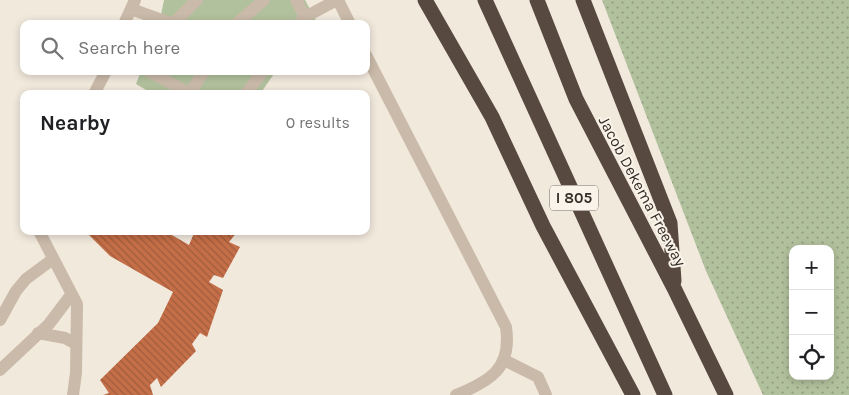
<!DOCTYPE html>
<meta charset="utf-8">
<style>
:root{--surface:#fff;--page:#f6f6f6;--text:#202124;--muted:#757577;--line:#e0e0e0}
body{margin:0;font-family:Karla,sans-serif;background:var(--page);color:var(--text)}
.controls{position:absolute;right:15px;bottom:15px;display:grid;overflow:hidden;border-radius:10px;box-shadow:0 2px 8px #0003}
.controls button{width:45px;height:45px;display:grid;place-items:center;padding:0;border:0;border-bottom:1px solid var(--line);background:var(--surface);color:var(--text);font:25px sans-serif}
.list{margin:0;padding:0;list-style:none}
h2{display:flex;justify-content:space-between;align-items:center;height:65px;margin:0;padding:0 20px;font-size:21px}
h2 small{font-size:16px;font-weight:400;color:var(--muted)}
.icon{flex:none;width:28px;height:28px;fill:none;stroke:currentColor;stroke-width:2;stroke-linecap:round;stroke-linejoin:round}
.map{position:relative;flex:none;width:849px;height:395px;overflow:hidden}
.search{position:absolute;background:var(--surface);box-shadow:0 2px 8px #0003;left:20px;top:20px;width:350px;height:55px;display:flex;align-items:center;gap:12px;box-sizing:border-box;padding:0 18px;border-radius:10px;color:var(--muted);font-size:19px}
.panel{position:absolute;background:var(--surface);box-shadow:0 2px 8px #0003;left:20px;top:90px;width:350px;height:145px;border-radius:10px}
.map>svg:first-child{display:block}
.grass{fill:url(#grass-dots);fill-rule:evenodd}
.pitch{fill:#b2c19d}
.building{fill:url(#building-back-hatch)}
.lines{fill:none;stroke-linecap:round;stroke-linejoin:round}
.minor{stroke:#cabaa9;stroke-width:12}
.highway{stroke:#584940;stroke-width:15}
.labels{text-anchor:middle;stroke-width:4;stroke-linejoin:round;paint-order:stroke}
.shield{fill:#faf3e9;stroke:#726963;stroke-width:1}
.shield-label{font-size:15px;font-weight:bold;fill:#372e29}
.street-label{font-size:16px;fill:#372e29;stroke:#faf3e9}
</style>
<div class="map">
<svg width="849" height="395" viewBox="0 0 849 395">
<defs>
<pattern id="grass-dots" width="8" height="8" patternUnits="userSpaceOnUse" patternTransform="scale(1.25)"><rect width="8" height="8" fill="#b2c19d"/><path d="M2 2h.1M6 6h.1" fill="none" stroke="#929d80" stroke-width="1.8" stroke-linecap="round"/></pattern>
<pattern id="building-back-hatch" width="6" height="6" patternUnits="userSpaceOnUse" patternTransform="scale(1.25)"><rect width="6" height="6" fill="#c56f48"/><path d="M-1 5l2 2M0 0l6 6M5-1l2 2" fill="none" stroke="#a15c3c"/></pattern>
</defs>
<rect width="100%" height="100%" fill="#f2e9dd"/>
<path class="grass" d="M 602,0 L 849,0 L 849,395 L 763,395 L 706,271 ZM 793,249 L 830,249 L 830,376 L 793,376 Z"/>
<path class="pitch" d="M 164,0 L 305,0 L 318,24 L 159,24 Z
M 141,71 L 276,71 L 260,94 L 153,94 L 136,84 Z"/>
<path class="building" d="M 85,231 L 165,231 L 189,245 L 195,231 L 238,231 L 229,242 L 240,247 L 223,278 L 214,275 L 209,282 L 223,290 L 207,337 L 200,333 L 192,344 L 196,351 L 161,387 L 157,378 L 150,385 L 153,395 L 103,395 L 109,393 L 100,380 L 158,323 L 173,292 L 110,256 Z"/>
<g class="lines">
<path class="minor" d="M 296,0 L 305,17 L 299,24
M 338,0 L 350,24
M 131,9 L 173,24
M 305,17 L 337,0
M 124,24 L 135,0
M 173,24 L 197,0
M 236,24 L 264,0
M 366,55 L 506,327 C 512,368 491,381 456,395
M 148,71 L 191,94
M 190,93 L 204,71
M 94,94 L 106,71
M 246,94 L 263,71
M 39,231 L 77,304 L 76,373 L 73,395
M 0,320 L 16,291 L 26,279 L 53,259
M 38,333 L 65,338 L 76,344
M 504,360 L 538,377 L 546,395
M 0,370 L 49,324 L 71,295"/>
<path class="highway" d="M 425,0 L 492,117 L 543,226 L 633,395
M 485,0 L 665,395
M 537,0 L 576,99 L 674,288 L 726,395
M 583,0 L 670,223 L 674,281"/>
</g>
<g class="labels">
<rect class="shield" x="550" y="185.5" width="48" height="25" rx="4"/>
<g class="shield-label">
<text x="574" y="203">I 805</text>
</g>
<g class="street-label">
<text transform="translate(643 191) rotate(62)" y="6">Jacob Dekema Freeway</text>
</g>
</g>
</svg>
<div class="controls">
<button>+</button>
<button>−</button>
<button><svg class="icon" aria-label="locate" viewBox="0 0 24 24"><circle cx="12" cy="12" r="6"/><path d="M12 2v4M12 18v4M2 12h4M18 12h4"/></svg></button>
</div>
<div class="search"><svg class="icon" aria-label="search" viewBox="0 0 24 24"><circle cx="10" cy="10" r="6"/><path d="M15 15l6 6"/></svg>Search here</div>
<section class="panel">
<h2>Nearby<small>0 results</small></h2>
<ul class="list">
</ul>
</section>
</div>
